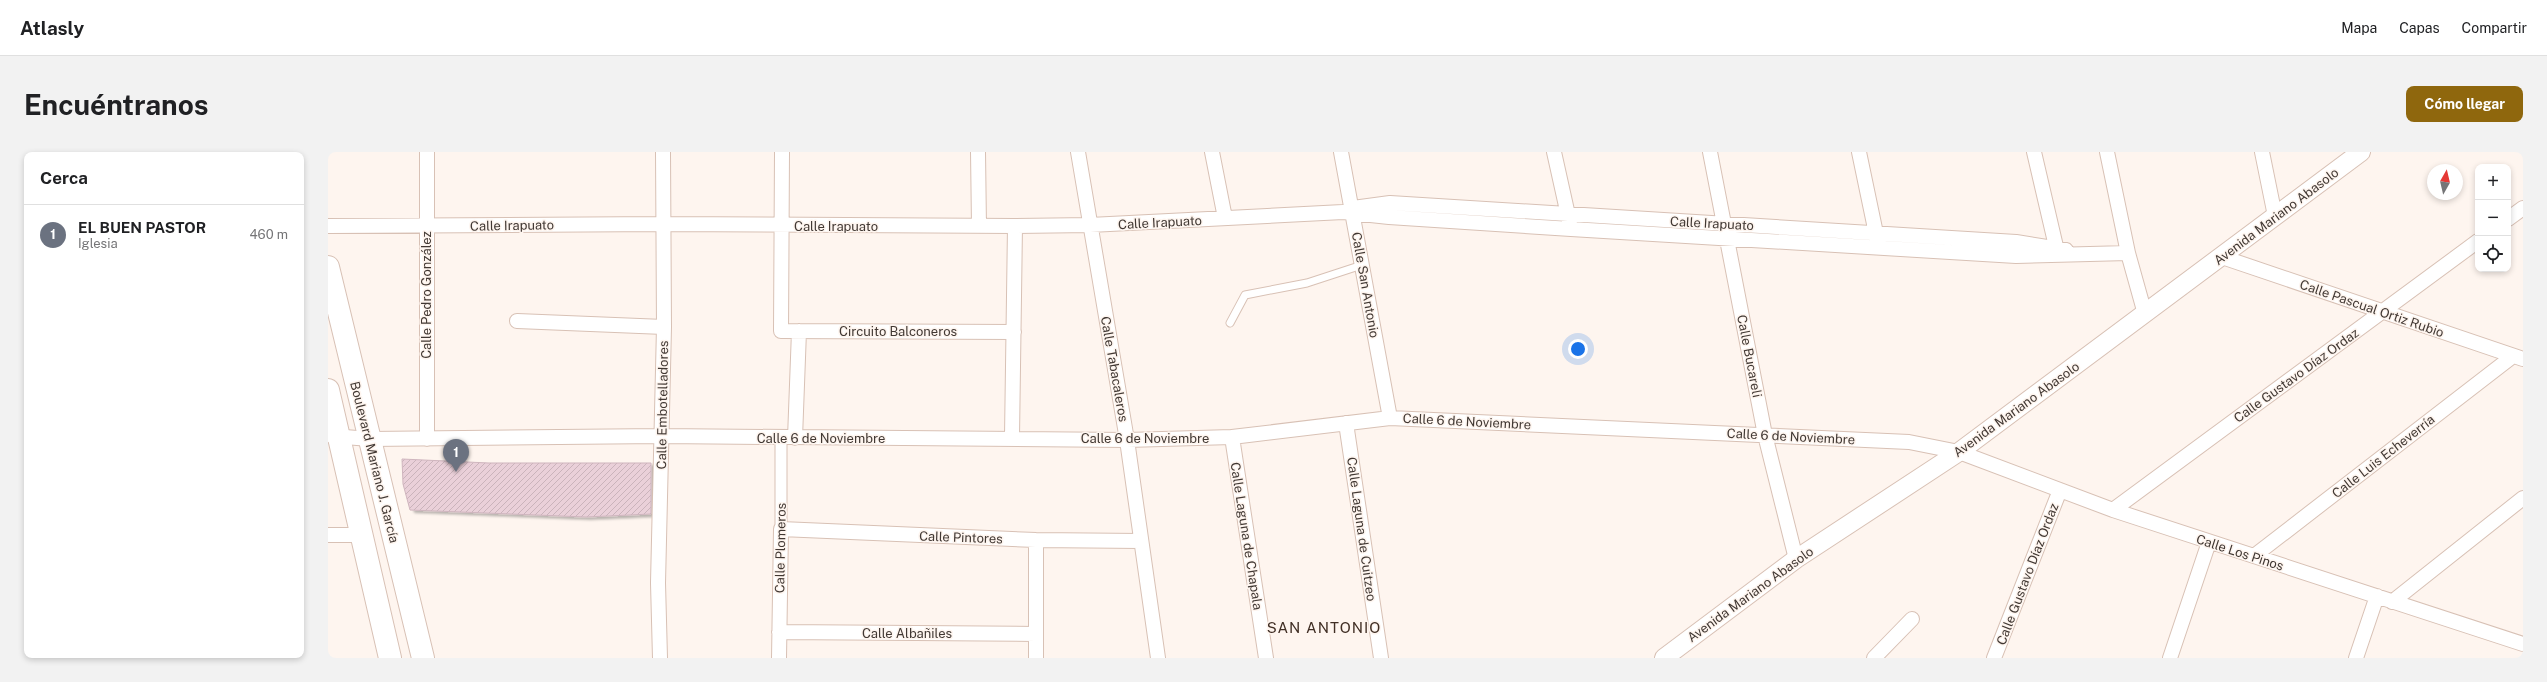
<!DOCTYPE html>
<html lang="es">
<meta charset="utf-8">
<style>
:root{--surface:#fff;--page:#f2f2f2;--text:#202124;--muted:#757577;--line:#e0e0e0;--accent:#8f670d}
body{margin:0;font-family:"Public Sans",sans-serif;background:var(--page);color:var(--text)}
.controls{position:absolute;right:12px;top:12px;display:grid;overflow:hidden;border-radius:8px;box-shadow:0 2px 6px #0003}
.controls button{width:36px;height:36px;display:grid;place-items:center;padding:0;border:0;border-bottom:1px solid var(--line);background:var(--surface);color:var(--text);font:20px sans-serif}
.compass{position:absolute;left:2099px;top:12px;width:36px;height:36px;border-radius:50%;background:var(--surface);box-shadow:0 2px 6px #0003;rotate:8deg}
.you{position:absolute;left:1250px;top:197px;width:14px;height:14px;margin:-10px;border:3px solid #fff;border-radius:50%;background:#1a73e8;box-shadow:0 0 0 6px #1a73e833}
.badge{display:grid;place-items:center;width:26px;height:26px;border-radius:50%;background:var(--accent);color:#fff;font-size:13px;font-weight:700}
.pin{position:absolute;translate:-50% -33px;filter:drop-shadow(0 1px 2px #0008)}
.pin::after{content:'';position:absolute;top:21px;width:14px;height:12px;background:inherit;clip-path:polygon(0 0,100% 0,50% 100%)}
.list{margin:0;padding:0;list-style:none}
h2{display:flex;justify-content:space-between;align-items:center;height:52px;margin:0;padding:0 16px;font-size:17px}
h2 small{font-size:13px;font-weight:400;color:var(--muted)}
.list li{display:grid;grid-template-columns:26px 1fr auto;gap:12px;align-items:center;box-sizing:border-box;height:60px;padding:0 16px;border-top:1px solid var(--line)}
.list b{display:block;font-size:15px;white-space:nowrap}
.list p{margin:0;font-size:13px;white-space:nowrap;color:var(--muted)}
.list em{font-size:13px;font-style:normal;color:var(--muted)}
.icon{flex:none;width:22px;height:22px;fill:none;stroke:currentColor;stroke-width:2;stroke-linecap:round;stroke-linejoin:round}
.map{position:relative;flex:none;width:2195px;height:506px;overflow:hidden;border-radius:8px}
header{display:flex;align-items:center;gap:24px;box-sizing:border-box;height:56px;padding:0 20px;background:var(--surface);border-bottom:1px solid var(--line)}
header strong{font-size:19px}
nav{display:flex;gap:22px;margin-inline-start:auto;font-size:14px}
.intro{display:flex;align-items:center;justify-content:space-between;box-sizing:border-box;height:96px;padding:0 24px}
h1{margin:0;font-size:28px}
.button{padding:10px 18px;border-radius:8px;background:var(--accent);color:#fff;font-size:14px;font-weight:700}
main{display:flex;gap:24px;padding:0 24px}
aside{flex:1;background:var(--surface);border-radius:8px;box-shadow:0 2px 6px #0003}
.map>svg:first-child{display:block}
.building{fill:url(#building-hatch);stroke:#cfb5be;filter:url(#shadow)}
.lines{fill:none;stroke-linecap:round;stroke-linejoin:round}
.service-casing{stroke:#d8c1b5;stroke-width:9}
.pedestrian-casing{stroke:#d8c1b5;stroke-width:13}
.minor-casing{stroke:#d8c1b5;stroke-width:16}
.tertiary-casing{stroke:#d8c1b5;stroke-width:20}
.primary-casing{stroke:#d8c1b5;stroke-width:24}
.service{stroke:#fff;stroke-width:7}
.pedestrian{stroke:#fff;stroke-width:11}
.minor{stroke:#fff;stroke-width:14}
.tertiary{stroke:#fff;stroke-width:18}
.primary{stroke:#fff;stroke-width:22}
.labels{text-anchor:middle;stroke-width:3;stroke-linejoin:round;paint-order:stroke}
.street-label{font-size:13px;fill:#413833;stroke:#fef5ef}
.quarter-label{font-size:15px;letter-spacing:1px;fill:#402e24;stroke:#fef5ef}
</style>
<header>
<strong>Atlasly</strong>
<nav><a>Mapa</a><a>Capas</a><a>Compartir</a></nav>
</header>
<div class="intro"><h1>Encuéntranos</h1><a class="button">Cómo llegar</a></div>
<main>
<aside>
<h2>Cerca<small></small></h2>
<ul class="list">
<li><span class="badge" style="background:#6b7280">1</span><div><b>EL BUEN PASTOR</b><p>Iglesia</p></div><em>460 m</em></li>
</ul>
</aside>
<div class="map">
<svg width="2195" height="506" viewBox="0 0 2195 506">
<defs>
<pattern id="building-hatch" width="6" height="6" patternUnits="userSpaceOnUse"><rect width="6" height="6" fill="#ead0d9"/><path d="M-1 1l2-2M0 6l6-6M5 7l2-2" fill="none" stroke="#cab3bb"/></pattern>
<filter id="shadow"><feDropShadow dx="4.5" dy="2.5" stdDeviation="1" flood-color="#0004"/></filter>
</defs>
<rect width="100%" height="100%" fill="#fef5ef"/>
<path class="building" d="M 74,307 L 161,311 L 323,311 L 323,362 L 258,365 L 82,358 L 75,332 Z"/>
<g class="lines">
<defs>
<path id="service" d="M 902,171 L 917,143 L 979,131 L 1034,113"/>
<path id="pedestrian" d="M 453,377 L 453,286"/>
<path id="minor" d="M 99,0 L 99,287
M 454,0 L 453,179 L 686,180
M 650,0 L 651,74
M 750,0 L 799,288 L 830,506
M 884,0 L 897,66
M 1013,0 L 1062,266
M 1226,0 L 1242,72
M 1382,0 L 1437,283 L 1468,407
M 1531,0 L 1550,91
M 1706,0 L 1730,103
M 1779,0 L 1800,101 L 1817,162
M 1934,0 L 1947,64
M 1025,56 L 1062,51 L 1688,90 L 1738,98
M 2180,67 L 2195,56
M 0,74 L 334,72 L 687,74 L 762,73 L 1015,60 L 1061,65 L 1243,77 L 1688,104 L 1800,101
M 1894,105 L 2195,207
M 189,169 L 336,175
M 1018,271 L 1053,506
M 4,284 L 42,287 L 333,284 L 799,288 L 904,285 L 1062,266 L 1581,290 L 1631,300 L 1785,358 L 2195,492
M 684,285 L 687,74
M 904,285 L 938,506
M 467,286 L 471,179
M 1785,358 L 2150,89
M 0,383 L 33,383
M 708,388 L 708,506
M 1926,404 L 2185,204
M 2064,450 L 2195,346
M 451,480 L 708,482
M 332,506 L 330,431 L 336,175 L 335,0
M 451,506 L 453,377 L 708,388 L 813,389
M 1546,506 L 1584,467
M 1666,506 L 1732,338
M 1842,506 L 1881,390
M 2028,506 L 2049,444"/>
<path id="tertiary" d="M 1336,506 L 1468,407 L 1631,300 L 2033,0"/>
<path id="primary" d="M 0,115 L 95,506
M 0,238 L 62,506"/>
</defs>
<use href="#service" class="service-casing"/>
<use href="#pedestrian" class="pedestrian-casing"/>
<use href="#minor" class="minor-casing"/>
<use href="#tertiary" class="tertiary-casing"/>
<use href="#primary" class="primary-casing"/>
<use href="#service" class="service"/>
<use href="#pedestrian" class="pedestrian"/>
<use href="#minor" class="minor"/>
<use href="#tertiary" class="tertiary"/>
<use href="#primary" class="primary"/>
</g>
<g class="labels">
<g class="street-label">
<text transform="translate(1948 64) rotate(-37)" y="5">Avenida Mariano Abasolo</text>
<text transform="translate(832 70) rotate(-3)" y="5">Calle Irapuato</text>
<text transform="translate(1384 71) rotate(3)" y="5">Calle Irapuato</text>
<text transform="translate(184 73) rotate(-1)" y="5">Calle Irapuato</text>
<text x="508" y="79">Calle Irapuato</text>
<text transform="translate(1038 133) rotate(80)" y="5">Calle San Antonio</text>
<text transform="translate(98 143) rotate(-90)" y="5">Calle Pedro González</text>
<text transform="translate(2044 156) rotate(19)" y="5">Calle Pascual Ortiz Rubio</text>
<text x="570" y="184">Circuito Balconeros</text>
<text transform="translate(1422 204) rotate(79)" y="5">Calle Bucareli</text>
<text transform="translate(787 217) rotate(80)" y="5">Calle Tabacaleros</text>
<text transform="translate(1968 223) rotate(-36)" y="5">Calle Gustavo Díaz Ordaz</text>
<text transform="translate(334 253) rotate(-89)" y="5">Calle Embotelladores</text>
<text transform="translate(1688 257) rotate(-36)" y="5">Avenida Mariano Abasolo</text>
<text transform="translate(1139 269) rotate(3)" y="5">Calle 6 de Noviembre</text>
<text transform="translate(1463 284) rotate(3)" y="5">Calle 6 de Noviembre</text>
<text x="493" y="291">Calle 6 de Noviembre</text>
<text x="817" y="291">Calle 6 de Noviembre</text>
<text transform="translate(2055 304) rotate(-38)" y="5">Calle Luis Echeverría</text>
<text transform="translate(47 310) rotate(76)" y="5">Boulevard Mariano J. García</text>
<text transform="translate(1034 377) rotate(82)" y="5">Calle Laguna de Cuitzeo</text>
<text transform="translate(919 384) rotate(81)" y="5">Calle Laguna de Chapala</text>
<text transform="translate(633 385) rotate(2)" y="5">Calle Pintores</text>
<text transform="translate(452 396) rotate(-89)" y="5">Calle Plomeros</text>
<text transform="translate(1912 400) rotate(18)" y="5">Calle Los Pinos</text>
<text transform="translate(1699 422) rotate(-69)" y="5">Calle Gustavo Díaz Ordaz</text>
<text transform="translate(1422 442) rotate(-36)" y="5">Avenida Mariano Abasolo</text>
<text x="579" y="486">Calle Albañiles</text>
</g>
<g class="quarter-label">
<text x="996" y="481">SAN ANTONIO</text>
</g>
</g>
</svg>
<div class="controls">
<button>+</button>
<button>−</button>
<button><svg class="icon" aria-label="locate" viewBox="0 0 24 24"><circle cx="12" cy="12" r="6"/><path d="M12 2v4M12 18v4M2 12h4M18 12h4"/></svg></button>
</div>
<svg class="compass" viewBox="-18 -18 36 36"><path d="M0-13l5 13h-10z" fill="#e53935"/><path d="M0 13l5-13h-10z" fill="#757577"/></svg>
<div class="you"></div>
<div class="pin badge" style="left:128px;top:320px;background:#6b7280">1</div>
</div>
</main>
